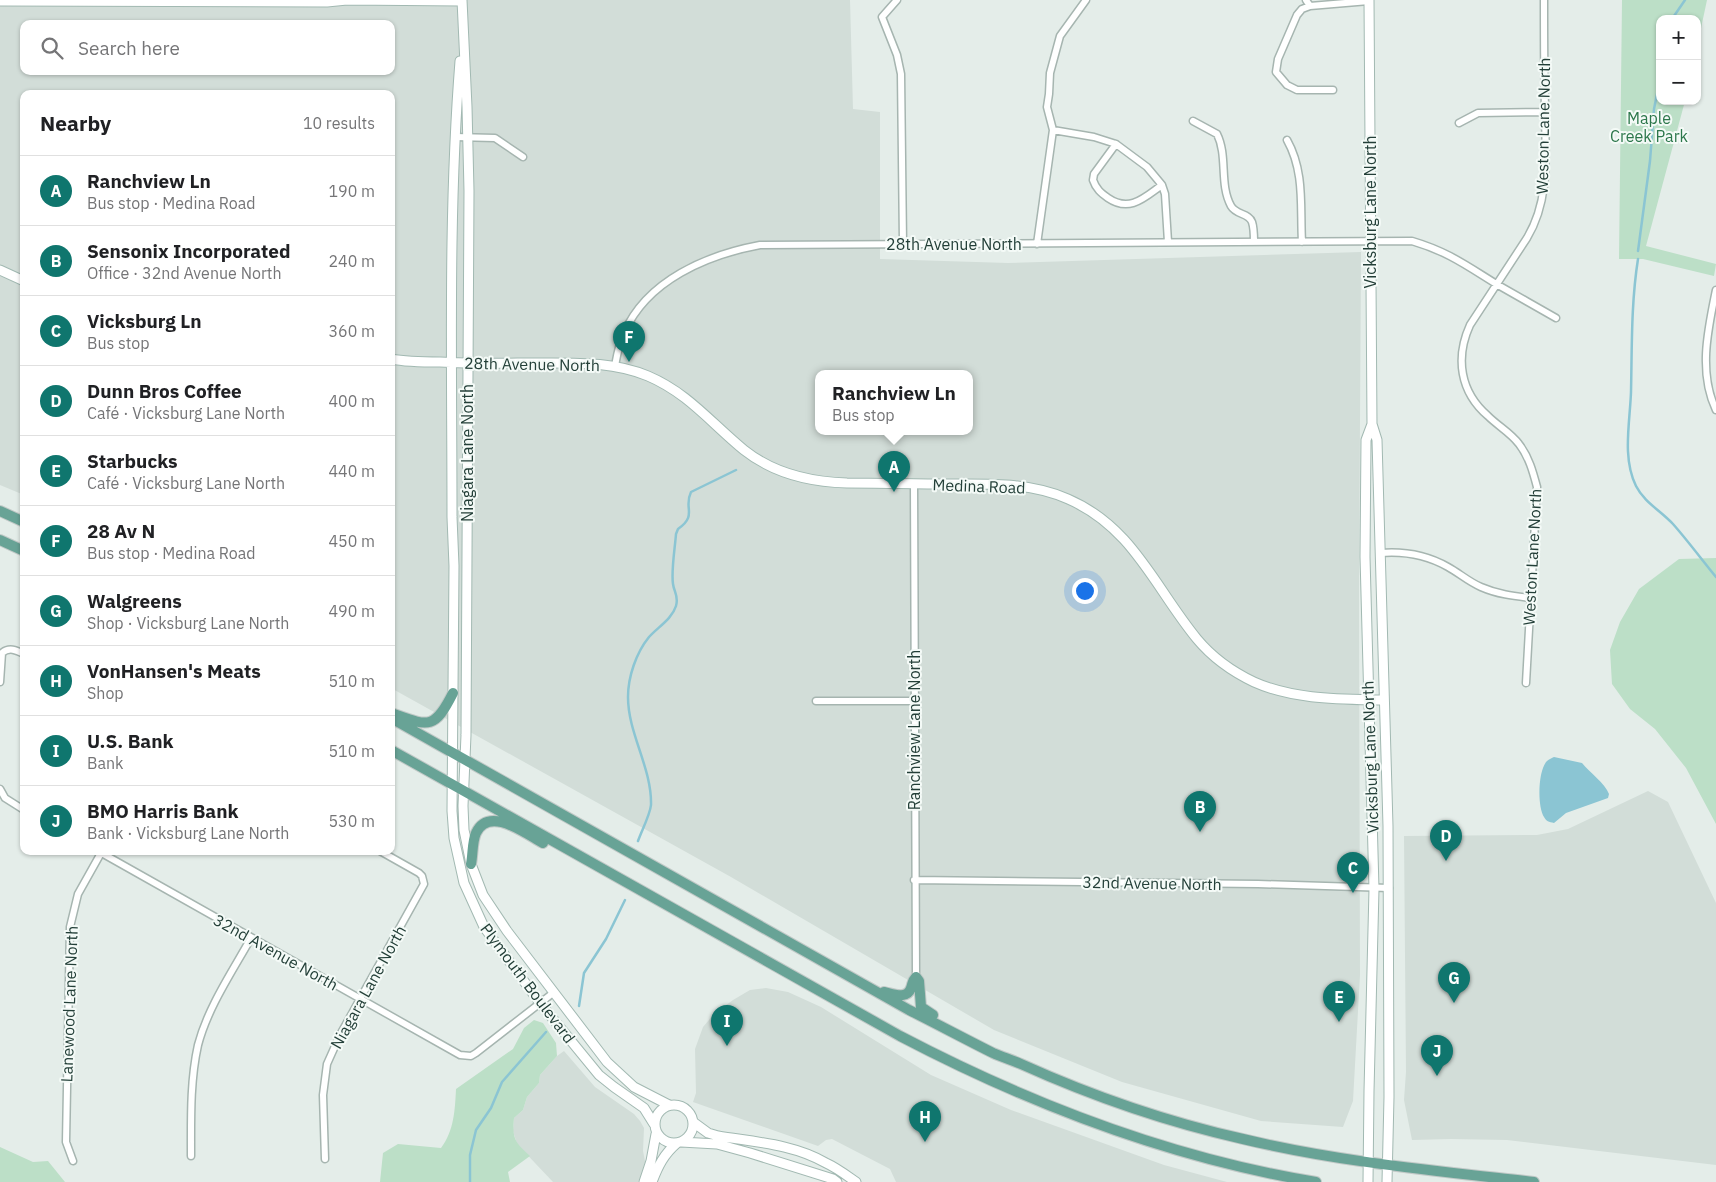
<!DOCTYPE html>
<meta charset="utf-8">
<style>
:root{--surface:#fff;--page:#f2f2f2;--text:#202124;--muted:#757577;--line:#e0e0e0;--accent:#0f766e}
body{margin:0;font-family:"IBM Plex Sans",sans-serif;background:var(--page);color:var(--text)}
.controls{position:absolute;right:15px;top:15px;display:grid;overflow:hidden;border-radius:10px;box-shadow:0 1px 4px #0004}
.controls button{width:45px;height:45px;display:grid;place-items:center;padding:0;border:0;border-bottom:1px solid var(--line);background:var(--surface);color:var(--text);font:25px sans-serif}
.you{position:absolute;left:1084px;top:590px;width:18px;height:18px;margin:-12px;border:4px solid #fff;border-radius:50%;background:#1a73e8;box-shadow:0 0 0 8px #1a73e833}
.badge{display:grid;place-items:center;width:32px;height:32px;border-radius:50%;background:var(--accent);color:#fff;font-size:16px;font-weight:700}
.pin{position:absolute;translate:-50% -41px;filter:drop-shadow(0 1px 2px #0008)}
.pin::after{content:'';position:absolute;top:26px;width:18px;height:15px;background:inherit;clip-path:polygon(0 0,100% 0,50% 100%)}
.popup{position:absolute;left:815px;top:370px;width:158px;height:65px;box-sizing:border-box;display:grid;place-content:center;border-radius:10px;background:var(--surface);filter:drop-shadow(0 1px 4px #0005);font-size:16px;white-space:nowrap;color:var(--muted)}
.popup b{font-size:19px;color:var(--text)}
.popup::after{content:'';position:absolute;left:50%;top:100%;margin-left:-10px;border:10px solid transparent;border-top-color:var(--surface)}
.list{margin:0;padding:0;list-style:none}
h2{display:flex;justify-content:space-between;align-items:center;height:65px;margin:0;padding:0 20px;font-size:21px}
h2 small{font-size:16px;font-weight:400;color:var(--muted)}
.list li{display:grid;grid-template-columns:32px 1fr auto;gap:15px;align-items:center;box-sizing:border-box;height:70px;padding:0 20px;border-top:1px solid var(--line)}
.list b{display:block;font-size:19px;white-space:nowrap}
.list p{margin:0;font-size:16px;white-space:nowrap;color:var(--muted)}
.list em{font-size:16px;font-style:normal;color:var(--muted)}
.icon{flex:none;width:28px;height:28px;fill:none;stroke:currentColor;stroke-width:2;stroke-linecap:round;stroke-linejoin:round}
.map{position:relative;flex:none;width:1716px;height:1182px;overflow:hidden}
.search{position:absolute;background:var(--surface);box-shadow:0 1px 4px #0004;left:20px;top:20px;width:375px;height:55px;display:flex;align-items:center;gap:12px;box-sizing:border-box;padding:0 18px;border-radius:10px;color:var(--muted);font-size:19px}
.panel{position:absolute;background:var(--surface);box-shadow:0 1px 4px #0004;left:20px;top:90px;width:375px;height:765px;border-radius:10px}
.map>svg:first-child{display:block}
.built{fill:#d2ddd8;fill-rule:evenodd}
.green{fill:#bcdfc7}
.water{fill:#8bc5d3}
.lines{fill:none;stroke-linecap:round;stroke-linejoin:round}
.stream{stroke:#8bc5d3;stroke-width:2.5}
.street-casing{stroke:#a6b5b0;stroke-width:9}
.secondary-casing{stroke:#a2b9b2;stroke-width:11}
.primary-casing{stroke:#c1c9c7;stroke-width:12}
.street{stroke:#fff;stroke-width:6}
.secondary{stroke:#fff;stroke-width:9}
.primary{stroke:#68a396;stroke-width:10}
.labels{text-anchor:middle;stroke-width:4;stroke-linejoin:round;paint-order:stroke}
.park-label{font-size:16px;fill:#2c774b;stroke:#f4faf7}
.street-label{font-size:16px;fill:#233f38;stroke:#f4faf7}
</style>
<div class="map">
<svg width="1716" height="1182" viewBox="0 0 1716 1182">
<rect width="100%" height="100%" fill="#e4ede9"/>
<path class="built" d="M 0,0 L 850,0 L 853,109 L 880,112 L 880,259 L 1008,263 L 1361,252 L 1359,591 L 1360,975 L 1353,1101 L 1343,1127 L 1261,1121 L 1122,1082 L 994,1030 L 731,877 L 391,688 L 391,94 L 24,94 L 24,495 L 0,485 ZM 24,24 L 391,24 L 391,71 L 24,71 ZM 819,373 L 969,373 L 969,431 L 819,431 Z
M 1648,791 L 1668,802 L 1716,903 L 1716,1165 L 1507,1140 L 1451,1139 L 1412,1140 L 1404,1100 L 1406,1072 L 1404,836 L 1537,835 L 1568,829 Z
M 766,988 L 788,992 L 821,1007 L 931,1075 L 1011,1110 L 1164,1165 L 1227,1182 L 896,1182 L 890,1169 L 832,1139 L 826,1140 L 818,1146 L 693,1102 L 696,1093 L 695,1049 L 703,1027 L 714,1014 L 733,1000 L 750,990 Z
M 564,1051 L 595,1087 L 634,1114 L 640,1121 L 644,1128 L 643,1151 L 646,1166 L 638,1182 L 553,1182 L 517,1144 L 513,1131 L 514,1118 L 523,1110 L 527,1097 L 539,1083 L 540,1075 L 557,1056 Z"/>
<path class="green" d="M 1622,0 L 1707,0 L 1697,47 L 1697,19 L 1660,19 L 1660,101 L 1685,101 L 1646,246 L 1716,264 L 1714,276 L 1643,259 L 1619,259 Z
M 1716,558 L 1716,824 L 1686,768 L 1655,729 L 1630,709 L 1612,684 L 1610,650 L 1620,622 L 1639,589 L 1679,559 Z
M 534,1020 L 543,1023 L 556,1043 L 557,1056 L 540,1075 L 539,1083 L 527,1097 L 523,1110 L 514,1118 C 512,1139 515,1142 530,1156 L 508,1172 L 510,1182 L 380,1182 L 383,1153 L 398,1144 L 441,1148 C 454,1131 455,1110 456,1089 L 513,1049 L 524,1028 Z
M 0,1147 L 33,1162 L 48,1161 L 65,1182 L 0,1182 Z"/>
<path class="water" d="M 1554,757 L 1582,763 C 1590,773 1605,783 1609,794 L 1608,798 L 1566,813 L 1554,823 C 1549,822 1546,821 1544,817 C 1537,806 1538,770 1547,761 C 1549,759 1552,758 1554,757 Z"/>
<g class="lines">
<path class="stream" d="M 1672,19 L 1685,0
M 1638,251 L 1650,161 L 1654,109 L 1660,79
M 1638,259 C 1631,303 1632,348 1631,392 C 1630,422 1622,458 1636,486 C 1644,502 1661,511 1673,524 C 1688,541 1702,560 1716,577
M 638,841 C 641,832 650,815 651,805 C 652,768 628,734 628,697 C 628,677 636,653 649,637 C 658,627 672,619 676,606 C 679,596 674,592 673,584 C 671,571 675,548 676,534 L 678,529 C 698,515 683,508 691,492 L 736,470
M 579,1006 L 584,973 L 606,939 L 625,900
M 470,1182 L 470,1155 L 476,1130 L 491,1108 L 502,1082 L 546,1032"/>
<defs>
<path id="street" d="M 897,0 L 882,17 L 897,55 L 901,74 L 903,244
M 1306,0 L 1310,6 L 1369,1
M 1310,6 L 1302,9 L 1297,15 L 1278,59 L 1276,72 L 1287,85 L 1297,90 L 1333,90
M 1193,121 L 1217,134 C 1228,156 1219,184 1231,206 C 1236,215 1249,213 1252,222 C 1254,228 1254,236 1254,242
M 1459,123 L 1478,113 L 1545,112
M 1053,130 L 1094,137 L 1116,144 L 1147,167 L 1162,185 L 1165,194 L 1168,242
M 455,137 L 495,138 L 523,157
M 1287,140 C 1305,172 1300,207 1302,242
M 1116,144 L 1094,174 L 1093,180 C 1096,189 1101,193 1108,198 C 1130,213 1145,197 1162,185
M 1037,244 L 1053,130 L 1047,107 L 1049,94 L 1050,73 L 1060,36 L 1086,0
M 1716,290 C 1708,329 1698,372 1716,410
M 615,366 C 617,355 619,343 624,333 C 647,280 707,255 760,245 L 1412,241 C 1449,252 1467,266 1498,285 C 1517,296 1537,307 1556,318
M 914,484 L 916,977
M 1380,553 C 1404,551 1427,555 1448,567 C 1459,573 1469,582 1481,587 C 1497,594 1513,596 1531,598
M 0,682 L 2,653 C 9,647 16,650 24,654
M 1526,683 L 1537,487 C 1533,472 1529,457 1519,444 C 1511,433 1498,426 1488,416 C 1460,392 1455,358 1470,325 L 1527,238 C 1551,198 1545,153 1545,108 C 1544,72 1544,36 1544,0
M 816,701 L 915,701
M 0,789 L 5,798 L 24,810
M 98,851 L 460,1055 L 471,1056 L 476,1053 L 553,993
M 914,880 L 1258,884 L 1389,888
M 191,1156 C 191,1119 190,1081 198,1045 C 208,1007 232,972 251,938
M 325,1159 L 323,1095 L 327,1064 L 340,1035 L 424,884 L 422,876 L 419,873 L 380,851
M 73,1161 L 66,1142 L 70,927 L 78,894 L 101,853"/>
<path id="secondary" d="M 462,0 L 467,107 L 469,191 L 466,735 L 463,806 L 464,830 L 471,864 L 483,895 L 507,931 L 607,1062 L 634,1087 L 669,1105
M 1369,0 L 1372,424 L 1377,440 L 1388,826 L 1389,1097 L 1387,1182
M 0,1 L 327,2 L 347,0 L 462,1
M 460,61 C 448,212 452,365 452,517 L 454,566 L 452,811 L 454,838 L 464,883 L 484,927 L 540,1003 L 599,1075 L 614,1087 L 644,1108 L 654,1124
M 0,270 L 24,281
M 391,359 C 407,362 424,362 440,362 C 475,364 509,363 543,363 C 579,363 614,362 648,376 C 688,393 711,423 744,450 C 773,473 810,482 847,483 C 881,483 915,484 949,484 C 989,484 1030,482 1068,499 C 1133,527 1155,588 1197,639 C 1212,657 1233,672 1254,682 C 1294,700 1342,699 1384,700
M655 1124a19 19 0 1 1 38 0a19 19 0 1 1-38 0Z
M 693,1122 L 708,1133 L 718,1136 C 754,1142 794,1144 826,1163 C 837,1168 846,1175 856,1182
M 681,1142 L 717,1144 L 750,1153 L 833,1179 L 837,1182
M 644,1182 L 651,1161 L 656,1134
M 652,1182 C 658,1166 664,1154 677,1143
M 1368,1182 L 1369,1091 L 1374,889 L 1365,557 L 1366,440 L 1372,424"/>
<path id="primary" d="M 0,511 L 24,522
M 0,540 L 24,551
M 391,713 C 428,726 434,731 453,693
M 391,718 L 909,1010 C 937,1024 965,1039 993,1053 C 1002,1057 1012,1060 1021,1064 C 1092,1096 1167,1122 1243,1139 C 1339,1162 1437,1171 1534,1182
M 391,750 L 900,1036 C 1030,1104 1170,1158 1316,1182
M 471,864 C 473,854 472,842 476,833 C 489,805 526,834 543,843
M 916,977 L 919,981 L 921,1007 L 933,1015
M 884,992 C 893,994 907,1000 911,988 C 913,983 912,981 916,977"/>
</defs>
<use href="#street" class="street-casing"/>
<use href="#secondary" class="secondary-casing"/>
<use href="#primary" class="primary-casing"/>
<use href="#street" class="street"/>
<use href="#secondary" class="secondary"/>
<use href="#primary" class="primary"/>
</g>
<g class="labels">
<g class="park-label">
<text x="1649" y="124">Maple<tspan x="1649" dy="18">Creek Park</tspan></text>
</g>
<g class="street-label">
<text transform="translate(1543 126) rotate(-89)" y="6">Weston Lane North</text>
<text transform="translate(1370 212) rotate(-90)" y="6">Vicksburg Lane North</text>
<text x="954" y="250">28th Avenue North</text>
<text transform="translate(532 364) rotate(1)" y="6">28th Avenue North</text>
<text transform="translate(467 453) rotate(-90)" y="6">Niagara Lane North</text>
<text transform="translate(979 486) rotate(2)" y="6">Medina Road</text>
<text transform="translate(1532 557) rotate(-87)" y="6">Weston Lane North</text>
<text transform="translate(914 730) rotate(-90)" y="6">Ranchview Lane North</text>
<text transform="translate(1370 757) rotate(-92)" y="6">Vicksburg Lane North</text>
<text transform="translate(1152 883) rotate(1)" y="6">32nd Avenue North</text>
<text transform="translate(276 952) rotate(29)" y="6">32nd Avenue North</text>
<text transform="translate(528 983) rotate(53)" y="6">Plymouth Boulevard</text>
<text transform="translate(368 987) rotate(-61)" y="6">Niagara Lane North</text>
<text transform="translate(69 1004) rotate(-88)" y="6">Lanewood Lane North</text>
</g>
</g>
</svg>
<div class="controls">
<button>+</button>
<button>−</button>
</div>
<div class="you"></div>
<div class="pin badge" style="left:894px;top:492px">A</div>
<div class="popup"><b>Ranchview Ln</b>Bus stop</div>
<div class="pin badge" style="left:1200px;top:832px">B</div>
<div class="pin badge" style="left:1353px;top:893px">C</div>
<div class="pin badge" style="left:1446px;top:861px">D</div>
<div class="pin badge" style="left:1339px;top:1022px">E</div>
<div class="pin badge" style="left:629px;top:362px">F</div>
<div class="pin badge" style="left:1454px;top:1003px">G</div>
<div class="pin badge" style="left:925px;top:1142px">H</div>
<div class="pin badge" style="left:727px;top:1046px">I</div>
<div class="pin badge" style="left:1437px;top:1076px">J</div>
<div class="search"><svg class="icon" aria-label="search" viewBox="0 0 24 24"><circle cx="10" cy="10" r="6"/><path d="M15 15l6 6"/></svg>Search here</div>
<section class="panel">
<h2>Nearby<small>10 results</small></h2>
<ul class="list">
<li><span class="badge">A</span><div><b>Ranchview Ln</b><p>Bus stop · Medina Road</p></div><em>190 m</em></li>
<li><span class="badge">B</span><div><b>Sensonix Incorporated</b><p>Office · 32nd Avenue North</p></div><em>240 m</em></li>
<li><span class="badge">C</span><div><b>Vicksburg Ln</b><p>Bus stop</p></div><em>360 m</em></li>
<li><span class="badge">D</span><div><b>Dunn Bros Coffee</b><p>Café · Vicksburg Lane North</p></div><em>400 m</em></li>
<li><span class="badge">E</span><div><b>Starbucks</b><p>Café · Vicksburg Lane North</p></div><em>440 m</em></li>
<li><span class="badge">F</span><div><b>28 Av N</b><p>Bus stop · Medina Road</p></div><em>450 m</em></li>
<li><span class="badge">G</span><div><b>Walgreens</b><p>Shop · Vicksburg Lane North</p></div><em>490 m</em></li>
<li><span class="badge">H</span><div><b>VonHansen's Meats</b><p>Shop</p></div><em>510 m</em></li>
<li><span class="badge">I</span><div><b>U.S. Bank</b><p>Bank</p></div><em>510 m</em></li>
<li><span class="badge">J</span><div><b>BMO Harris Bank</b><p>Bank · Vicksburg Lane North</p></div><em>530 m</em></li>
</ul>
</section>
</div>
